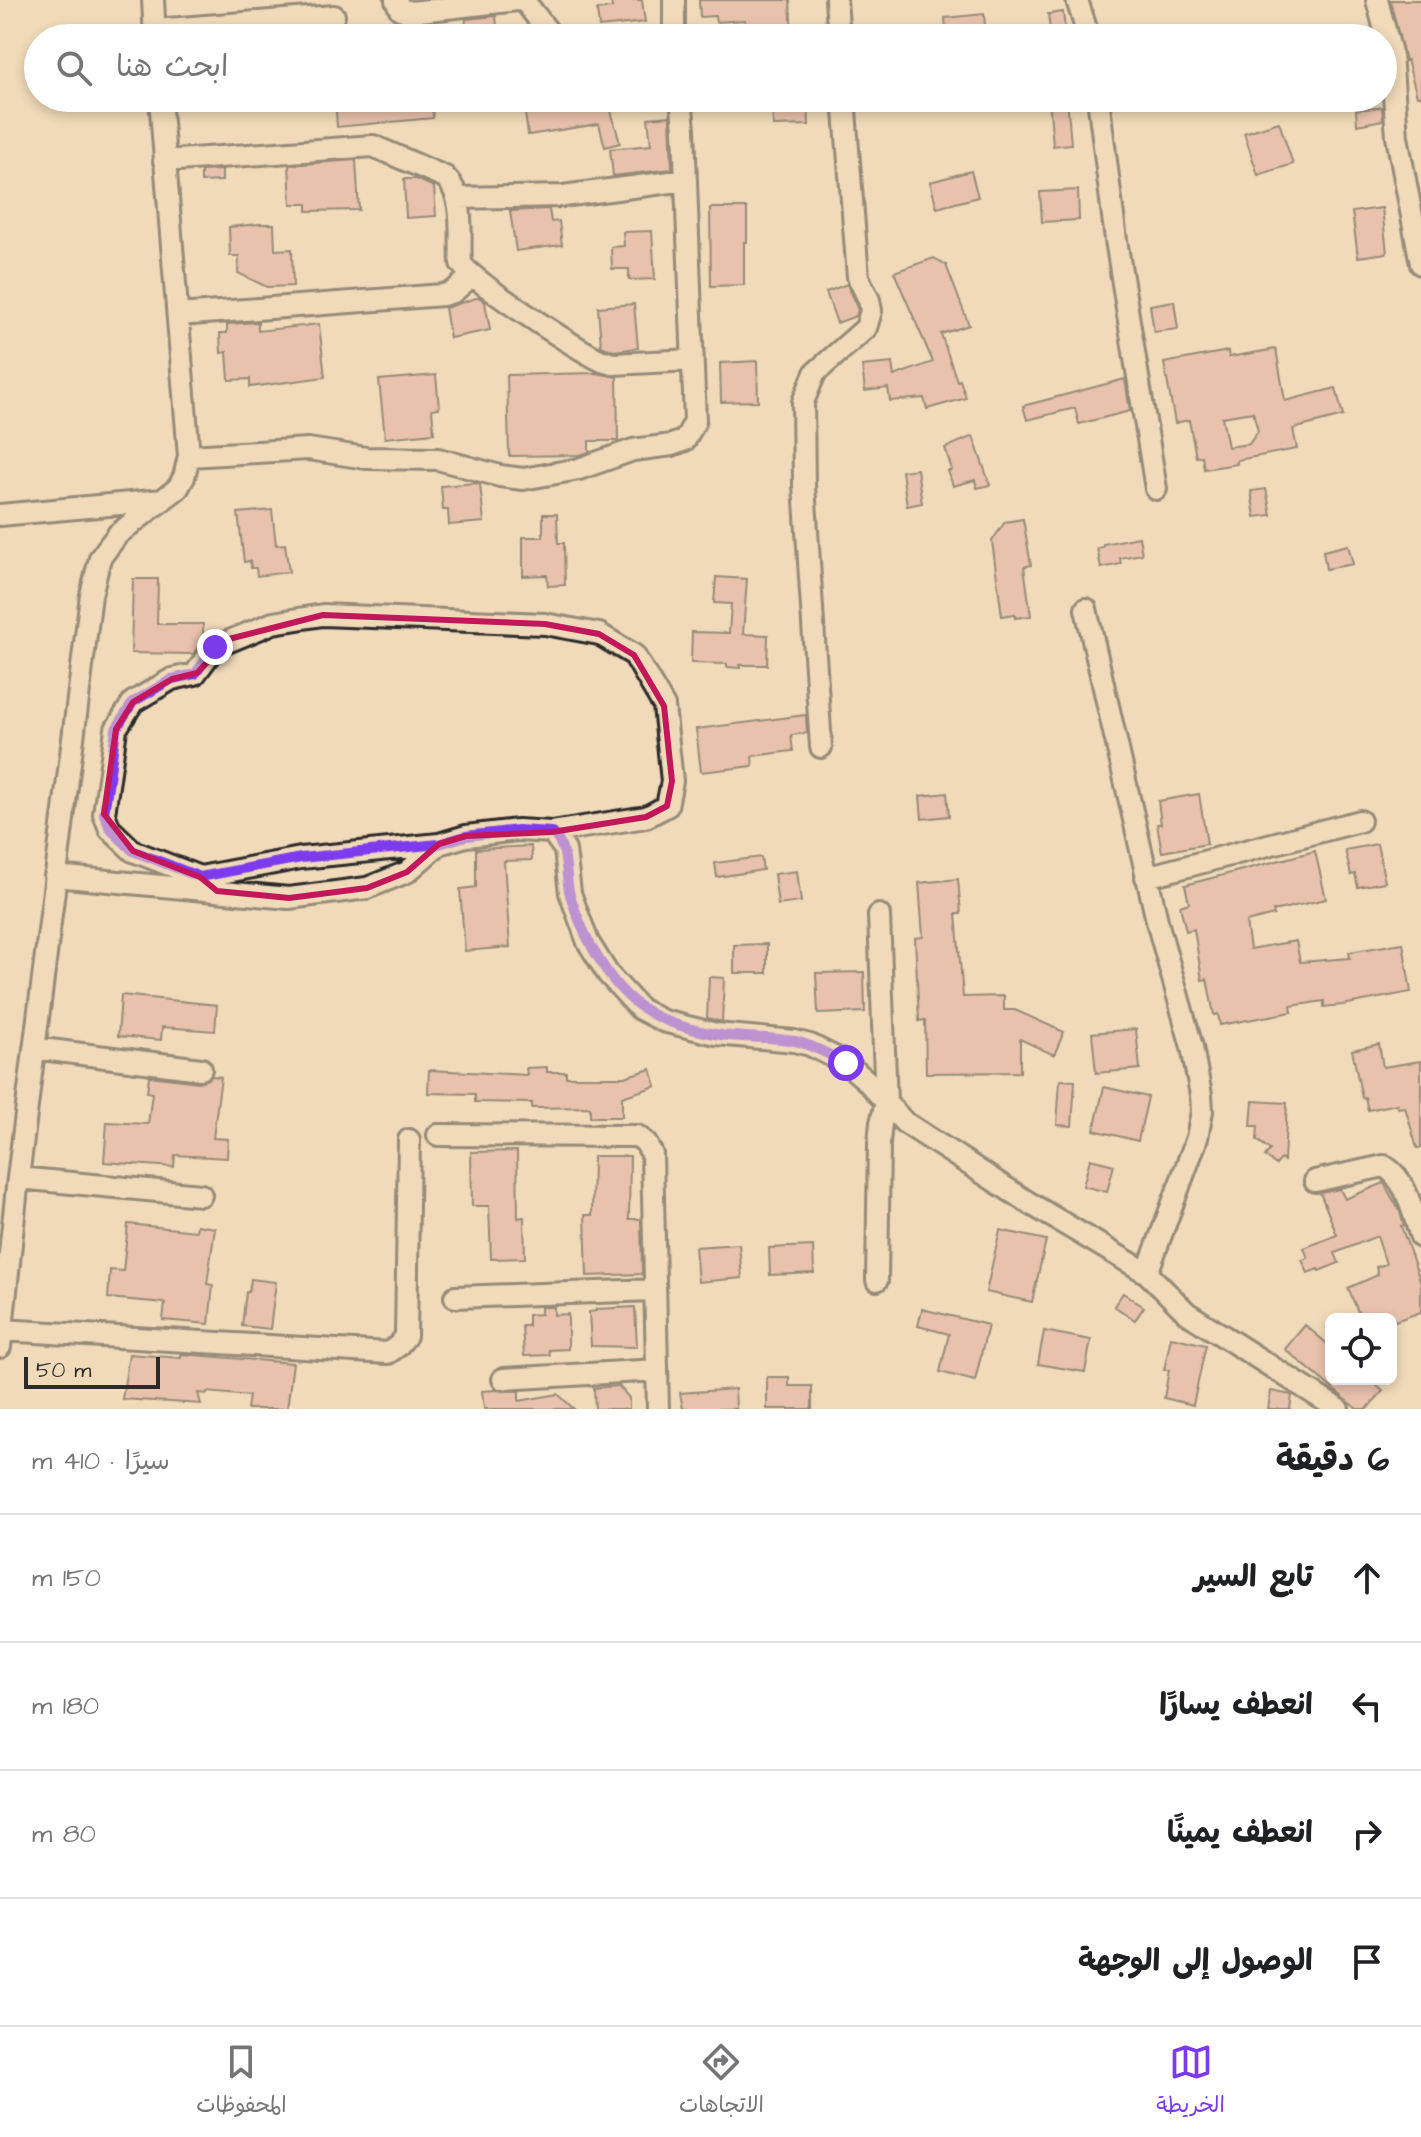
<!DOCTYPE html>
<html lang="ar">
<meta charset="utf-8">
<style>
:root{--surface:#fff;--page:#f6f6f6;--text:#202124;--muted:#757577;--line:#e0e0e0;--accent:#7c3aed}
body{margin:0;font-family:"Architects Daughter","Playpen Sans Arabic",sans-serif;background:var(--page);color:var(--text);direction:rtl}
.controls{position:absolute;right:24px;bottom:24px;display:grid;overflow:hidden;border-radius:12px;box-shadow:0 4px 12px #0003}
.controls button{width:72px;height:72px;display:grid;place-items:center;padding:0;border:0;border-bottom:2px solid var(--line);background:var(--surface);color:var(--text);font:40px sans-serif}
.scale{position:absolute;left:24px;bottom:20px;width:136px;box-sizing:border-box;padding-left:8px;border:4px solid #2b2b2b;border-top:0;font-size:22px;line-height:28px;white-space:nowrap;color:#2b2b2b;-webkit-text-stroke:6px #f0dab9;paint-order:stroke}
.stop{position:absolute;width:24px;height:24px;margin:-18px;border:6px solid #7c3aed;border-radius:50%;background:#fff}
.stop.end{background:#7c3aed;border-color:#fff;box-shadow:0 2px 8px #0008}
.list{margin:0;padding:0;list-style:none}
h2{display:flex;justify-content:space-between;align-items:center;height:104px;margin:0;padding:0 32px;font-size:34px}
h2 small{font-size:26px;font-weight:400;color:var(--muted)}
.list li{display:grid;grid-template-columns:52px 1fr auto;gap:24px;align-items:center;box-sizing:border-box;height:128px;padding:0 32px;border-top:2px solid var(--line)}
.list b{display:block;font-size:30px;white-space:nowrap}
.list em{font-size:26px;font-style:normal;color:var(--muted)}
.icon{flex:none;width:44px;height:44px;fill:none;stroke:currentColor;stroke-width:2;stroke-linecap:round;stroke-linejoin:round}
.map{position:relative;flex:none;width:1421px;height:1409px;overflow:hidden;direction:ltr}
.search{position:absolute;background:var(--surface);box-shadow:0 4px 12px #0003;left:24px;right:24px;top:24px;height:88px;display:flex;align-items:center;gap:20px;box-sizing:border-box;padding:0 28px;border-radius:44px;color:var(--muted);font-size:30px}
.sheet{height:616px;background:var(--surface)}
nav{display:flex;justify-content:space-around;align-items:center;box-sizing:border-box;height:112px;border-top:2px solid var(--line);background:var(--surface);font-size:22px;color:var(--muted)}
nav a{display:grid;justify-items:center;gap:4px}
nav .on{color:var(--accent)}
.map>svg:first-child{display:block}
.building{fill:#dfa59d;stroke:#2b2b2b;stroke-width:2;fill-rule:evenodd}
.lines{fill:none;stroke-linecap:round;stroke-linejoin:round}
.street-casing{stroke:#2b2b2b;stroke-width:26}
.street{stroke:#f0dab9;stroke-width:20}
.route{stroke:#7c3aed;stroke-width:10}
.marked{fill:none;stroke:#c2185b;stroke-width:6;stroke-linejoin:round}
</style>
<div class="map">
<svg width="1421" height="1409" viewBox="0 0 1421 1409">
<rect width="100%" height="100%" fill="#f0dab9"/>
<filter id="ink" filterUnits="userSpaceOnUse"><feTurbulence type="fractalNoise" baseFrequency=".0125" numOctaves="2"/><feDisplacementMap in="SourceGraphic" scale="16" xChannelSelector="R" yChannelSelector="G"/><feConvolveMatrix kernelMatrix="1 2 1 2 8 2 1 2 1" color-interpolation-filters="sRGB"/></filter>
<g filter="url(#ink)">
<path class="building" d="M 611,0 L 642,0 L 645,22 L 599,27 L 597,10 L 612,8 Z
M 699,0 L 790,0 L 792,38 L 746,38 L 745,20 L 716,22 L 715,16 L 700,17 Z
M 1390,0 L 1421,0 L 1421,96 L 1417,96 L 1407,60 L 1405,61 Z
M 1063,12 L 1066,38 L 1051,38 L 1048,14 Z
M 984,14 L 986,38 L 947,38 L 945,18 Z
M 496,16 L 498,38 L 464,38 L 466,19 Z
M 335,98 L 432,98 L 433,118 L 337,127 Z
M 523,98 L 580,98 L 582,108 L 608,100 L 620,143 L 605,147 L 599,124 L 528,135 Z
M 1049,98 L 1067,98 L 1071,144 L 1053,146 Z
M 808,100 L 809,125 L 773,126 L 772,101 Z
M 1382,107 L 1383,120 L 1357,125 L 1356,110 Z
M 670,116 L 672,169 L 613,176 L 610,149 L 651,145 L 648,118 Z
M 1279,122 L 1293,164 L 1258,175 L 1244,133 Z
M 356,160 L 359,210 L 307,211 L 307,204 L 291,204 L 289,165 Z
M 222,170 L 222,181 L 201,182 L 201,171 Z
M 971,171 L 978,197 L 937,208 L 930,182 Z
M 404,179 L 416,179 L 434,187 L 436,216 L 406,218 Z
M 1078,190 L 1079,220 L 1042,222 L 1040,192 Z
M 710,208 L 747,208 L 747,242 L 744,242 L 744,285 L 711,286 Z
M 1382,208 L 1387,253 L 1358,257 L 1352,212 Z
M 549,209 L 551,222 L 559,221 L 562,245 L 516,251 L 510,211 Z
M 259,224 L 274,224 L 275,250 L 292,249 L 293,286 L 267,287 L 238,273 L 239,256 L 230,256 L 229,227 Z
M 652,231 L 655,279 L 629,280 L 629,269 L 612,269 L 611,247 L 624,246 L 623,232 Z
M 934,258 L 946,265 L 969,325 L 941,334 L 957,381 L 960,380 L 966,398 L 927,409 L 924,398 L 890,401 L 888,388 L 865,391 L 862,366 L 892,363 L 894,376 L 933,362 L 894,272 Z
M 847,284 L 858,310 L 856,316 L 837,323 L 826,292 Z
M 479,297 L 485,302 L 490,330 L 450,338 L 445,308 Z
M 1174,301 L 1178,329 L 1154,332 L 1150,305 Z
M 634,304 L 638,348 L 614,351 L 601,346 L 598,307 Z
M 258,322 L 258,331 L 319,324 L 325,377 L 250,387 L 250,379 L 229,380 L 227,352 L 221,353 L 220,333 L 227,333 L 227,324 Z
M 1276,349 L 1285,401 L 1336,388 L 1343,416 L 1293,429 L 1297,449 L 1237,460 L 1237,464 L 1204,469 L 1202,456 L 1196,457 L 1189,420 L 1175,423 L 1164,363 L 1228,351 L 1229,357 ZM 1253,412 L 1258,431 L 1249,444 L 1228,447 L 1222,417 Z
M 757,361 L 758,401 L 721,402 L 720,363 Z
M 597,373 L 617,377 L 618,441 L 589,441 L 589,452 L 580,455 L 509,456 L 507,375 Z
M 436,375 L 439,408 L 432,409 L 434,433 L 385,438 L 379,380 Z
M 1125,379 L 1130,411 L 1079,424 L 1075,408 L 1027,420 L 1023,406 Z
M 973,436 L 990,485 L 977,488 L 975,480 L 953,486 L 948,471 L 952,470 L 945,448 Z
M 917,469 L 922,503 L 907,506 L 902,471 Z
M 475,483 L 480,484 L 484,522 L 449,525 L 448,510 L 443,510 L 441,486 Z
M 1266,489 L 1271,515 L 1255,517 L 1251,491 Z
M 272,510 L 276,545 L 285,544 L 289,572 L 257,576 L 256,568 L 251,568 L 250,561 L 244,562 L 238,513 Z
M 543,514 L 557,514 L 558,543 L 564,543 L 565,585 L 548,586 L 547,575 L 523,576 L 523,537 L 543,537 Z
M 1023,519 L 1031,565 L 1024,567 L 1031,616 L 1015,618 L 1015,614 L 1002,616 L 992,541 L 1005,522 Z
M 1139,537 L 1142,554 L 1120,558 L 1121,564 L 1101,568 L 1097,548 L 1103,547 L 1103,544 Z
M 1348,545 L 1353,564 L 1326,569 L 1323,551 Z
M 716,577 L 747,579 L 743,634 L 768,635 L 767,665 L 740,665 L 740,668 L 727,667 L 727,664 L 691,663 L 692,632 L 729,633 L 731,604 L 714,603 Z
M 133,579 L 158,579 L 157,624 L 203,624 L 203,641 L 193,654 L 131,653 Z
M 806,715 L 807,733 L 791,735 L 793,751 L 752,756 L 753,766 L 701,772 L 696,729 Z
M 947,793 L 949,816 L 922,819 L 920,796 Z
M 1199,794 L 1207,844 L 1162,852 L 1157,824 L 1161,824 L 1158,801 Z
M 1377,844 L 1385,882 L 1358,887 L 1355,874 L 1351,875 L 1345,850 Z
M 531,846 L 532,860 L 504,861 L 510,947 L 465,951 L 460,889 L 476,887 L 476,849 Z
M 1315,851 L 1326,899 L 1273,911 L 1274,915 L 1246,922 L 1250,949 L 1296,941 L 1300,962 L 1350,958 L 1349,952 L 1403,943 L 1411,992 L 1342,1005 L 1324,1007 L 1324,1001 L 1291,1006 L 1292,1012 L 1220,1025 L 1218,1014 L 1214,1015 L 1207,979 L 1202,980 L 1194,929 L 1186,931 L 1180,906 L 1189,903 L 1185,885 Z
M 761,857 L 763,870 L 717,877 L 715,863 Z
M 797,871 L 801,902 L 778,905 L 774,874 Z
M 958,879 L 961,914 L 956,914 L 963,997 L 1004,996 L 1004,1010 L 1015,1010 L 1064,1032 L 1054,1055 L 1020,1039 L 1020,1072 L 926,1073 L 925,1020 L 919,1021 L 915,938 L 923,937 L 919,883 Z
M 767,944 L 767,973 L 734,973 L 734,945 Z
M 864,972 L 865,1012 L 818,1014 L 816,973 Z
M 709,977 L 724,978 L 722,1022 L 707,1018 Z
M 121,995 L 217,1005 L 215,1031 L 162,1027 L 161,1040 L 118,1036 Z
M 1136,1029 L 1140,1069 L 1096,1073 L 1092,1033 Z
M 1379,1044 L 1383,1067 L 1421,1061 L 1421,1148 L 1417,1148 L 1405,1107 L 1398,1108 L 1397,1104 L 1368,1110 L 1365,1097 L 1362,1098 L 1352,1050 Z
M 547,1067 L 547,1072 L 566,1072 L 566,1077 L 624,1077 L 651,1069 L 656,1086 L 622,1097 L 622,1117 L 590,1117 L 590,1107 L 532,1108 L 532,1103 L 475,1102 L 475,1094 L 428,1093 L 429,1070 L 527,1075 L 526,1068 Z
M 149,1076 L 199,1082 L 212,1076 L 221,1077 L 213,1138 L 228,1139 L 227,1158 L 175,1155 L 174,1167 L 104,1162 L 107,1122 L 148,1124 L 152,1093 L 147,1092 Z
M 1060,1080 L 1075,1081 L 1072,1126 L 1057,1125 Z
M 1104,1087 L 1148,1097 L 1138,1141 L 1094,1130 Z
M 1253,1101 L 1287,1103 L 1284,1161 L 1281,1159 L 1276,1165 L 1265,1156 L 1270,1150 L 1257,1140 L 1258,1126 L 1251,1126 Z
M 517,1151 L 518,1218 L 524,1217 L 525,1258 L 491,1259 L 489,1206 L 472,1206 L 471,1152 Z
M 593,1156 L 630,1156 L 629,1219 L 641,1219 L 642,1274 L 587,1276 L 585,1215 L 592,1215 Z
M 1090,1159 L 1114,1165 L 1107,1192 L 1083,1186 Z
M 1384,1183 L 1400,1212 L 1404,1225 L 1401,1226 L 1421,1283 L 1421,1312 L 1395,1321 L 1394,1319 L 1361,1319 L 1348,1288 L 1378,1275 L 1376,1267 L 1386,1264 L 1377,1236 L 1335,1253 L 1339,1263 L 1319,1271 L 1318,1269 L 1308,1273 L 1302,1260 L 1308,1258 L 1304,1248 L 1337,1235 L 1320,1193 L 1340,1189 L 1345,1199 Z
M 128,1224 L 196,1231 L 197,1225 L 215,1228 L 207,1284 L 213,1285 L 209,1324 L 163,1320 L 165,1303 L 108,1298 L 110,1270 L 123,1271 Z
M 1000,1230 L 1046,1240 L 1032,1302 L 986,1292 Z
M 739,1244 L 742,1278 L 698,1282 L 695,1247 Z
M 813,1246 L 814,1273 L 770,1275 L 769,1248 Z
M 251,1279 L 276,1282 L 270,1329 L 242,1326 L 246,1292 L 249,1292 Z
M 1123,1293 L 1144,1307 L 1135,1320 L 1114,1306 Z
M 541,1307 L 554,1307 L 554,1315 L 568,1314 L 568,1349 L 549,1350 L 550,1355 L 524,1356 L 522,1326 L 528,1326 L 528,1315 L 541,1314 Z
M 635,1307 L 637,1347 L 591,1346 L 589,1312 L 596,1311 L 596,1309 Z
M 922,1309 L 988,1325 L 975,1381 L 940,1372 L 949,1334 L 918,1326 Z
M 1305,1325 L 1331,1347 L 1331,1379 L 1369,1379 L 1383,1391 L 1367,1409 L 1357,1409 L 1285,1349 Z
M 1044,1331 L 1091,1340 L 1085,1372 L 1038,1364 Z
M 1171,1337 L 1206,1345 L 1193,1405 L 1164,1398 L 1169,1370 L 1164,1370 Z
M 129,1354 L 181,1358 L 181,1354 L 293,1363 L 287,1409 L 247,1409 L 249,1396 L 207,1392 L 207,1394 L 198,1393 L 201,1404 L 122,1399 Z
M 767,1377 L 789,1377 L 789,1386 L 812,1386 L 812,1409 L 767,1409 Z
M 619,1386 L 629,1398 L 629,1409 L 595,1409 L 594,1388 Z
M 735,1389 L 736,1409 L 683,1409 L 680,1393 Z
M 496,1390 L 519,1391 L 519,1401 L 558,1394 L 574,1409 L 484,1409 L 482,1391 Z
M 1271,1391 L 1292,1395 L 1290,1409 L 1268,1409 Z"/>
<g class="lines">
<defs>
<path id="street" d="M 153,0 L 155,38
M 396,0 L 400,9 L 411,12 L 518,0
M 520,0 L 526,3 L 553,38
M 836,0 L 839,38
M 1077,0 L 1089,38
M 1377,0 L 1391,53 L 1397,137 L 1421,264
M 155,30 L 334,16
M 674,38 L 674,0
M 1098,98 L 1116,240 L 1156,489
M 164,161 L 373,146 L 445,177 C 466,197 459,235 461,263 C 469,280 579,350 602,361 L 613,364 L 692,360
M 458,198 L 563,196 L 686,180
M 178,315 L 443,295 L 453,292 L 472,276
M 189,456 L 308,449 L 366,458 L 438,459 L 500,476 L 523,479 L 579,469 L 633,450 L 672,445 L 685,440 L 695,421 L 684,129 L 681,98
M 0,515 L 163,500
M 1086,609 L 1158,925 L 1192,1047 L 1201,1095 L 1202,1111 L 1197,1138 L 1147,1273
M 821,747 L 804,485 L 803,402 L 815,373 L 866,328 L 871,311 L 869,300 L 858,277 L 844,98
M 552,832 L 565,850 L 570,893 L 588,942 L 608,974 L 640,1009 L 663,1021 L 716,1034 L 794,1041 L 810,1045 L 846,1063 L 867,1081 L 904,1122 L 1026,1201 L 1147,1273 L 1187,1313 L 1338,1409
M 55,876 L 289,898 L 367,888 L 407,872 L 439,844 L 466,836 L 518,830 L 552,832 L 646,817 L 667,806 L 672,781 L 664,706 L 634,655 L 599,634 L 545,624 L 323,615 L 273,623 L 215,647 L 195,674 L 172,679 L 133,702 L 116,729 L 104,814 L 110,829 L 133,851 L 200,877 L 217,891
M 200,877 L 301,858 L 439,844
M 1146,877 L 1360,821
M 34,1048 L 201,1069
M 438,1135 L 637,1136 L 645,1142 L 652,1154 L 658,1409
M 18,1178 L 201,1195
M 1315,1181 L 1384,1166 C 1407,1179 1413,1214 1421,1237
M 877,1280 L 879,1143 L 881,1123 L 886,1103 L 879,915
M 455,1297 L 654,1290
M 2,1330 L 388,1353 L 398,1346 L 406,1336 L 409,1140
M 0,1347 L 18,1178 L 91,595 L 100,558 L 118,534 L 178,488 L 184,477 L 189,456 L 160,98
M 503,1379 L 657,1370"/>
</defs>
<use href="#street" class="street-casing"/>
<use href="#street" class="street"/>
</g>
</g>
<g class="lines" filter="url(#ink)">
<path class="route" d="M 215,647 L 195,674 L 172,679 L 133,702 L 116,729 L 104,814 L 110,829 L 133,851 L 200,877 L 301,858 L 439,844 L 466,836 L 518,830 L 552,832 C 570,851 564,872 570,895 C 578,921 589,945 604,967 C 632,1011 665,1025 715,1034 C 742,1039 769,1036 795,1041 C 813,1045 829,1055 846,1063"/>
</g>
<path d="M0 0H1421V1409H0ZM 323,615 L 545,624 L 599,634 L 634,655 L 664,706 L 672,781 L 667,806 L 646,817 L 552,832 L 466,836 L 439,844 L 407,872 L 367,888 L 289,898 L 217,891 L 200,877 L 133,851 L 104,814 L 116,729 L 133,702 L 172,679 L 197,673 L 229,639 Z" fill="#f0dab9" fill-opacity=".55" fill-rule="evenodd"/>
<path class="marked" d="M 323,615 L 545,624 L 599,634 L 634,655 L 664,706 L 672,781 L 667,806 L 646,817 L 552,832 L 466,836 L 439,844 L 407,872 L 367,888 L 289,898 L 217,891 L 200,877 L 133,851 L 104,814 L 116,729 L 133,702 L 172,679 L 197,673 L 229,639 Z"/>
</svg>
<div class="controls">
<button><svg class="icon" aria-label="locate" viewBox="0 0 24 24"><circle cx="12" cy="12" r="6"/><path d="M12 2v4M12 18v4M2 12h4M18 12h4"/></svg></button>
</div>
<div class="scale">50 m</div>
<div class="stop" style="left:846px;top:1063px"></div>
<div class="stop end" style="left:215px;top:647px"></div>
<div class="search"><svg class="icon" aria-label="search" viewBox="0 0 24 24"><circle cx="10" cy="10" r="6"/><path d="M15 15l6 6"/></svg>ابحث هنا</div>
</div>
<section class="sheet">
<h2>6 دقيقة<small>سيرًا · 410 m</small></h2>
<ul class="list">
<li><svg class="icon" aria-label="ahead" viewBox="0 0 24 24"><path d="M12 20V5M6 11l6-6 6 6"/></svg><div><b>تابع السير</b></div><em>150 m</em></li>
<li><svg class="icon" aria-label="left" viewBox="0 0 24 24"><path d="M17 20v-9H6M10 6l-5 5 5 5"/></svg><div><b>انعطف يسارًا</b></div><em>180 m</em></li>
<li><svg class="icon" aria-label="right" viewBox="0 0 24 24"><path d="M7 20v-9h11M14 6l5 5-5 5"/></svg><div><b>انعطف يمينًا</b></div><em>80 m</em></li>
<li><svg class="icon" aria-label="arrive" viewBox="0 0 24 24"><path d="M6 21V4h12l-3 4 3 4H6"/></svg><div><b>الوصول إلى الوجهة</b></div></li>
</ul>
</section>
<nav>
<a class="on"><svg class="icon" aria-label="map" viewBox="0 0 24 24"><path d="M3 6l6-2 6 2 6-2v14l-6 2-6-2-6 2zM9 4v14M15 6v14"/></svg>الخريطة</a>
<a><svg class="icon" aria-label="directions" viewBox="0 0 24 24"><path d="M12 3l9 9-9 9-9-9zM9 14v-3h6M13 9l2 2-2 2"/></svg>الاتجاهات</a>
<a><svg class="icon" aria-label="saved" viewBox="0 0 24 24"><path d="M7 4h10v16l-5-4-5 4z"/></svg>المحفوظات</a>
</nav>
